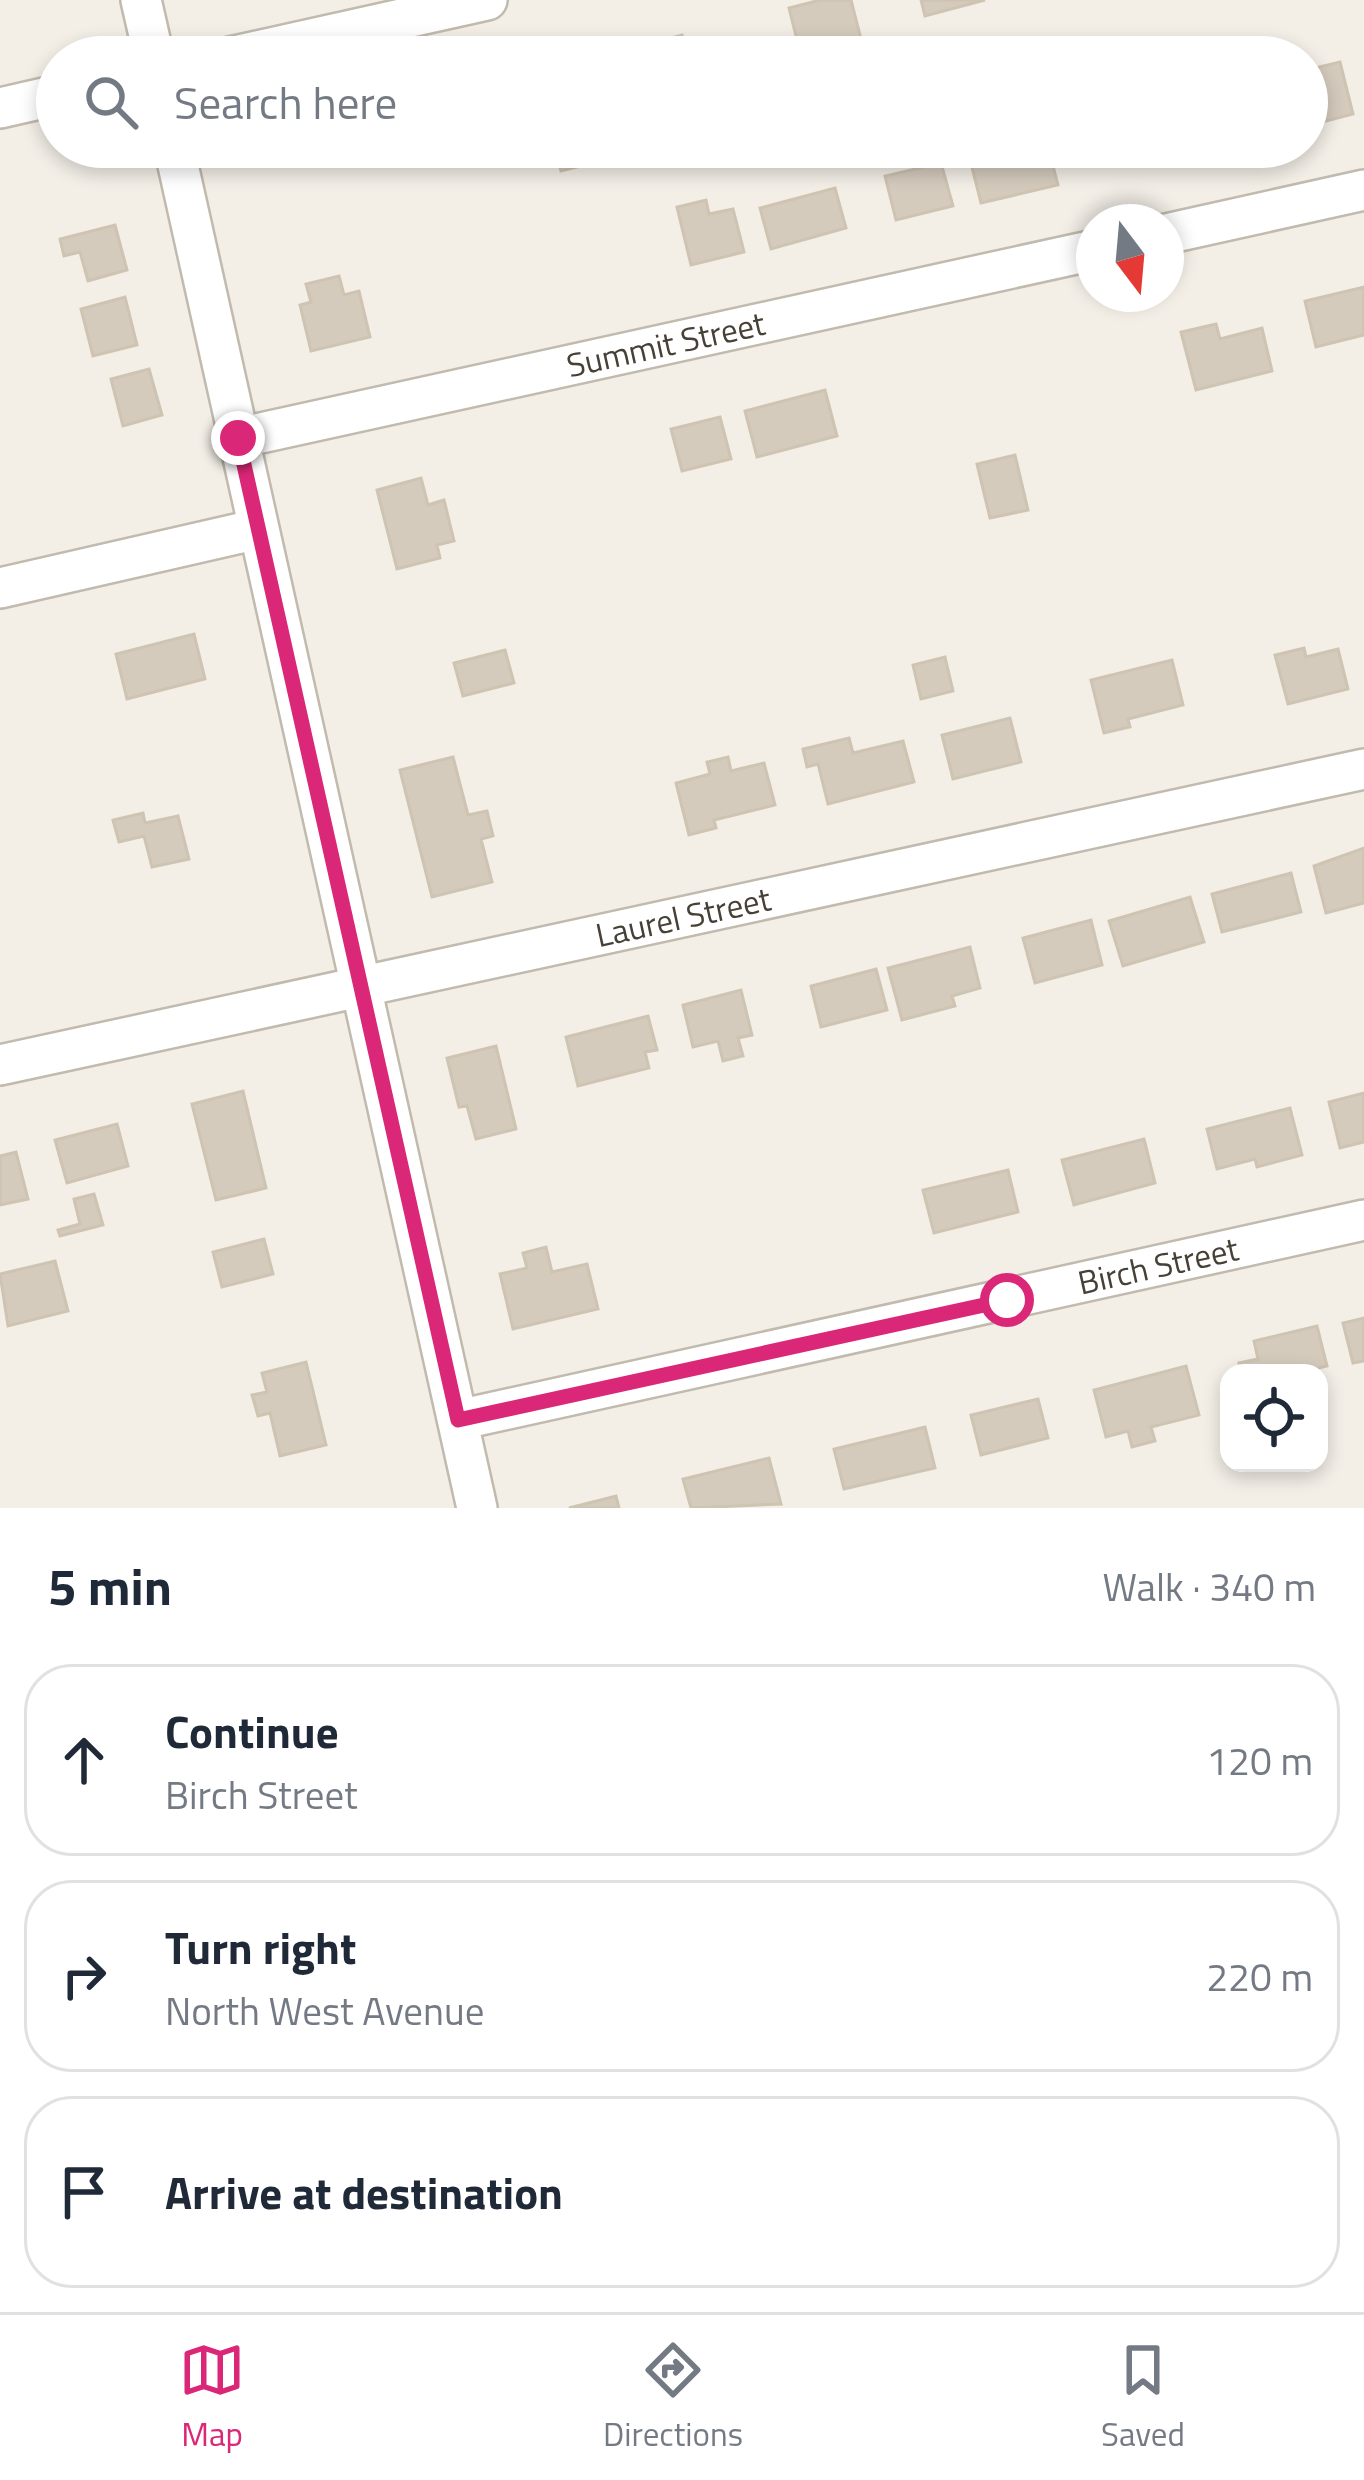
<!DOCTYPE html>
<meta charset="utf-8">
<style>
:root{--surface:#fff;--page:#f6f6f7;--text:#1f2937;--muted:#747a83;--line:#e0e1e3;--accent:#db2777}
body{margin:0;font-family:"Titillium Web",sans-serif;background:var(--page);color:var(--text)}
.controls{position:absolute;right:36px;bottom:36px;display:grid;overflow:hidden;border-radius:24px;box-shadow:0 6px 18px #0003}
.controls button{width:108px;height:108px;display:grid;place-items:center;padding:0;border:0;border-bottom:3px solid var(--line);background:var(--surface);color:var(--text);font:60px sans-serif}
.compass{position:absolute;left:1076px;top:204px;width:108px;height:108px;border-radius:50%;background:var(--surface);box-shadow:0 6px 18px #0003;rotate:164deg}
.stop{position:absolute;width:36px;height:36px;margin:-27px;border:9px solid #db2777;border-radius:50%;background:#fff}
.stop.end{background:#db2777;border-color:#fff;box-shadow:0 3px 12px #0008}
.list{margin:0;padding:0;list-style:none}
h2{display:flex;justify-content:space-between;align-items:center;height:156px;margin:0;padding:0 48px;font-size:51px}
h2 small{font-size:39px;font-weight:400;color:var(--muted)}
.list li{display:grid;grid-template-columns:78px 1fr auto;gap:36px;align-items:center;box-sizing:border-box;height:192px;margin:0 24px 24px;padding:0 24px;border:3px solid var(--line);border-radius:48px}
.list b{display:block;font-size:45px;white-space:nowrap}
.list p{margin:0;font-size:39px;white-space:nowrap;color:var(--muted)}
.list em{font-size:39px;font-style:normal;color:var(--muted)}
.icon{flex:none;width:66px;height:66px;fill:none;stroke:currentColor;stroke-width:2;stroke-linecap:round;stroke-linejoin:round}
.map{position:relative;flex:none;width:1364px;height:1508px;overflow:hidden}
.search{position:absolute;background:var(--surface);box-shadow:0 6px 18px #0003;left:36px;right:36px;top:36px;height:132px;display:flex;align-items:center;gap:30px;box-sizing:border-box;padding:0 42px;border-radius:66px;color:var(--muted);font-size:45px}
.sheet{height:804px;background:var(--surface)}
nav{display:flex;justify-content:space-around;align-items:center;box-sizing:border-box;height:168px;border-top:3px solid var(--line);background:var(--surface);font-size:33px;color:var(--muted)}
nav a{display:grid;justify-items:center;gap:6px}
nav .on{color:var(--accent)}
.map>svg:first-child{display:block}
.building{fill:#d4cbbd;stroke:#cfc3b1;stroke-width:3}
.lines{fill:none;stroke-linecap:round;stroke-linejoin:round}
.minor-casing{stroke:#c1baad;stroke-width:44}
.minor{stroke:#fff;stroke-width:39}
.route{stroke:#db2777;stroke-width:15}
.labels{text-anchor:middle;stroke-width:9;stroke-linejoin:round;paint-order:stroke}
.street-label{font-size:33px;fill:#464036;stroke:#fff}
</style>
<div class="map">
<svg width="1364" height="1508" viewBox="0 0 1364 1508">
<rect width="100%" height="100%" fill="#f3efe7"/>
<path class="building" d="M 820,0 L 851,0 L 863,47 L 841,52 L 838,38 L 799,48 L 789,8 Z
M 921,0 L 985,0 L 925,16 Z
M 682,35 L 688,57 L 624,57 L 622,51 Z
M 1340,62 L 1353,114 L 1307,126 L 1307,70 Z
M 555,147 L 610,147 L 613,158 L 561,171 Z
M 852,147 L 890,147 L 890,149 L 855,158 Z
M 1035,147 L 1048,147 L 1058,185 L 981,203 L 971,163 Z
M 941,163 L 953,206 L 896,220 L 885,176 Z
M 835,188 L 846,228 L 771,249 L 760,208 Z
M 706,200 L 709,214 L 733,209 L 744,252 L 691,265 L 677,207 Z
M 115,225 L 127,270 L 88,281 L 80,252 L 64,256 L 60,239 Z
M 339,276 L 344,295 L 359,291 L 370,337 L 311,351 L 300,305 L 311,302 L 306,284 Z
M 1364,287 L 1364,335 L 1316,347 L 1305,301 Z
M 125,297 L 137,345 L 93,356 L 81,309 Z
M 1216,324 L 1220,339 L 1262,328 L 1272,371 L 1196,390 L 1181,332 Z
M 149,369 L 162,415 L 123,426 L 111,379 Z
M 825,390 L 837,436 L 757,457 L 745,411 Z
M 720,417 L 731,459 L 682,471 L 671,429 Z
M 1015,455 L 1028,510 L 990,518 L 977,464 Z
M 421,478 L 428,505 L 444,500 L 454,541 L 437,545 L 440,558 L 397,569 L 377,490 Z
M 194,634 L 205,679 L 127,699 L 116,654 Z
M 1304,648 L 1306,657 L 1338,649 L 1348,689 L 1288,704 L 1275,655 Z
M 505,650 L 514,683 L 463,696 L 454,663 Z
M 945,657 L 953,691 L 921,699 L 913,665 Z
M 1172,660 L 1183,705 L 1128,719 L 1130,727 L 1104,733 L 1091,680 Z
M 1010,718 L 1021,762 L 953,779 L 942,735 Z
M 849,738 L 853,753 L 903,741 L 914,782 L 828,804 L 818,764 L 807,767 L 803,749 Z
M 453,757 L 468,815 L 487,811 L 493,836 L 481,839 L 492,882 L 432,897 L 400,770 Z
M 728,757 L 731,771 L 764,763 L 775,805 L 714,820 L 716,828 L 689,835 L 676,783 L 710,774 L 707,762 Z
M 143,813 L 145,823 L 178,816 L 189,859 L 152,867 L 144,836 L 119,842 L 113,820 Z
M 1364,848 L 1364,903 L 1326,913 L 1314,866 Z
M 1291,873 L 1301,912 L 1222,932 L 1212,894 Z
M 1190,897 L 1204,942 L 1123,966 L 1109,921 Z
M 1091,920 L 1102,965 L 1035,983 L 1023,938 Z
M 970,947 L 980,988 L 952,996 L 955,1006 L 902,1020 L 888,968 Z
M 876,969 L 887,1010 L 821,1027 L 811,986 Z
M 741,990 L 752,1035 L 738,1038 L 743,1056 L 723,1061 L 718,1041 L 693,1047 L 683,1005 Z
M 648,1016 L 657,1050 L 645,1052 L 649,1068 L 578,1086 L 566,1037 Z
M 496,1046 L 516,1129 L 476,1139 L 467,1106 L 459,1107 L 447,1058 Z
M 243,1091 L 266,1188 L 216,1200 L 192,1104 Z
M 1364,1093 L 1364,1142 L 1340,1148 L 1329,1102 Z
M 1290,1108 L 1302,1155 L 1257,1167 L 1255,1159 L 1217,1169 L 1207,1129 Z
M 117,1124 L 128,1166 L 67,1183 L 55,1140 Z
M 1144,1139 L 1155,1183 L 1074,1205 L 1062,1160 Z
M 16,1152 L 28,1199 L 0,1205 L 0,1156 Z
M 1008,1170 L 1018,1212 L 934,1233 L 923,1190 Z
M 94,1194 L 103,1225 L 60,1236 L 58,1230 L 80,1224 L 74,1199 Z
M 264,1239 L 273,1274 L 222,1287 L 213,1252 Z
M 546,1247 L 552,1272 L 587,1264 L 598,1309 L 513,1329 L 500,1274 L 527,1268 L 523,1253 Z
M 55,1261 L 68,1311 L 8,1326 L 0,1274 Z
M 1364,1318 L 1364,1361 L 1353,1363 L 1343,1323 Z
M 1317,1326 L 1327,1366 L 1300,1373 L 1242,1373 L 1239,1363 L 1258,1359 L 1254,1341 Z
M 306,1362 L 326,1445 L 280,1456 L 270,1413 L 258,1416 L 252,1395 L 267,1392 L 262,1373 Z
M 1186,1366 L 1199,1415 L 1151,1427 L 1155,1441 L 1132,1447 L 1128,1431 L 1106,1437 L 1094,1390 Z
M 1038,1399 L 1048,1438 L 981,1455 L 971,1415 Z
M 925,1427 L 935,1468 L 844,1489 L 834,1449 Z
M 769,1458 L 781,1504 L 691,1508 L 683,1479 Z
M 616,1496 L 619,1508 L 569,1508 Z"/>
<g class="lines">
<defs>
<g id="minor">
<path d="M 141,0 L 154,57"/>
<path d="M 230,57 L 487,0"/>
<path d="M 0,108 L 57,95"/>
<path d="M 174,147 L 477,1508"/>
<path d="M 1166,234 L 1364,190"/>
<path id="s1" d="M 238,438 L 1094,250"/>
<path d="M 0,588 L 258,529"/>
<path id="s2" d="M 0,1065 L 1364,769"/>
<path id="s3" d="M 458,1420 L 1364,1220"/>
</g>
</defs>
<use href="#minor" class="minor-casing"/>
<use href="#minor" class="minor"/>
</g>
<g class="lines">
<path class="route" d="M 238,438 L 458,1420 L 1007,1300"/>
</g>
<g class="labels">
<g class="street-label">
<text dy="12" stroke="none"><textPath href="#s1" startOffset="438">Summit Street</textPath></text>
<text dy="12" stroke="none"><textPath href="#s2" startOffset="699">Laurel Street</textPath></text>
<text dy="12" stroke="none"><textPath href="#s3" startOffset="717">Birch Street</textPath></text>
</g>
</g>
</svg>
<div class="controls">
<button><svg class="icon" aria-label="locate" viewBox="0 0 24 24"><circle cx="12" cy="12" r="6"/><path d="M12 2v4M12 18v4M2 12h4M18 12h4"/></svg></button>
</div>
<svg class="compass" viewBox="-18 -18 36 36"><path d="M0-13l5 13h-10z" fill="#e53935"/><path d="M0 13l5-13h-10z" fill="#747a83"/></svg>
<div class="stop" style="left:1007px;top:1300px"></div>
<div class="stop end" style="left:238px;top:438px"></div>
<div class="search"><svg class="icon" aria-label="search" viewBox="0 0 24 24"><circle cx="10" cy="10" r="6"/><path d="M15 15l6 6"/></svg>Search here</div>
</div>
<section class="sheet">
<h2>5 min<small>Walk · 340 m</small></h2>
<ul class="list">
<li><svg class="icon" aria-label="ahead" viewBox="0 0 24 24"><path d="M12 20V5M6 11l6-6 6 6"/></svg><div><b>Continue</b><p>Birch Street</p></div><em>120 m</em></li>
<li><svg class="icon" aria-label="right" viewBox="0 0 24 24"><path d="M7 20v-9h11M14 6l5 5-5 5"/></svg><div><b>Turn right</b><p>North West Avenue</p></div><em>220 m</em></li>
<li><svg class="icon" aria-label="arrive" viewBox="0 0 24 24"><path d="M6 21V4h12l-3 4 3 4H6"/></svg><div><b>Arrive at destination</b></div></li>
</ul>
</section>
<nav>
<a class="on"><svg class="icon" aria-label="map" viewBox="0 0 24 24"><path d="M3 6l6-2 6 2 6-2v14l-6 2-6-2-6 2zM9 4v14M15 6v14"/></svg>Map</a>
<a><svg class="icon" aria-label="directions" viewBox="0 0 24 24"><path d="M12 3l9 9-9 9-9-9zM9 14v-3h6M13 9l2 2-2 2"/></svg>Directions</a>
<a><svg class="icon" aria-label="saved" viewBox="0 0 24 24"><path d="M7 4h10v16l-5-4-5 4z"/></svg>Saved</a>
</nav>
